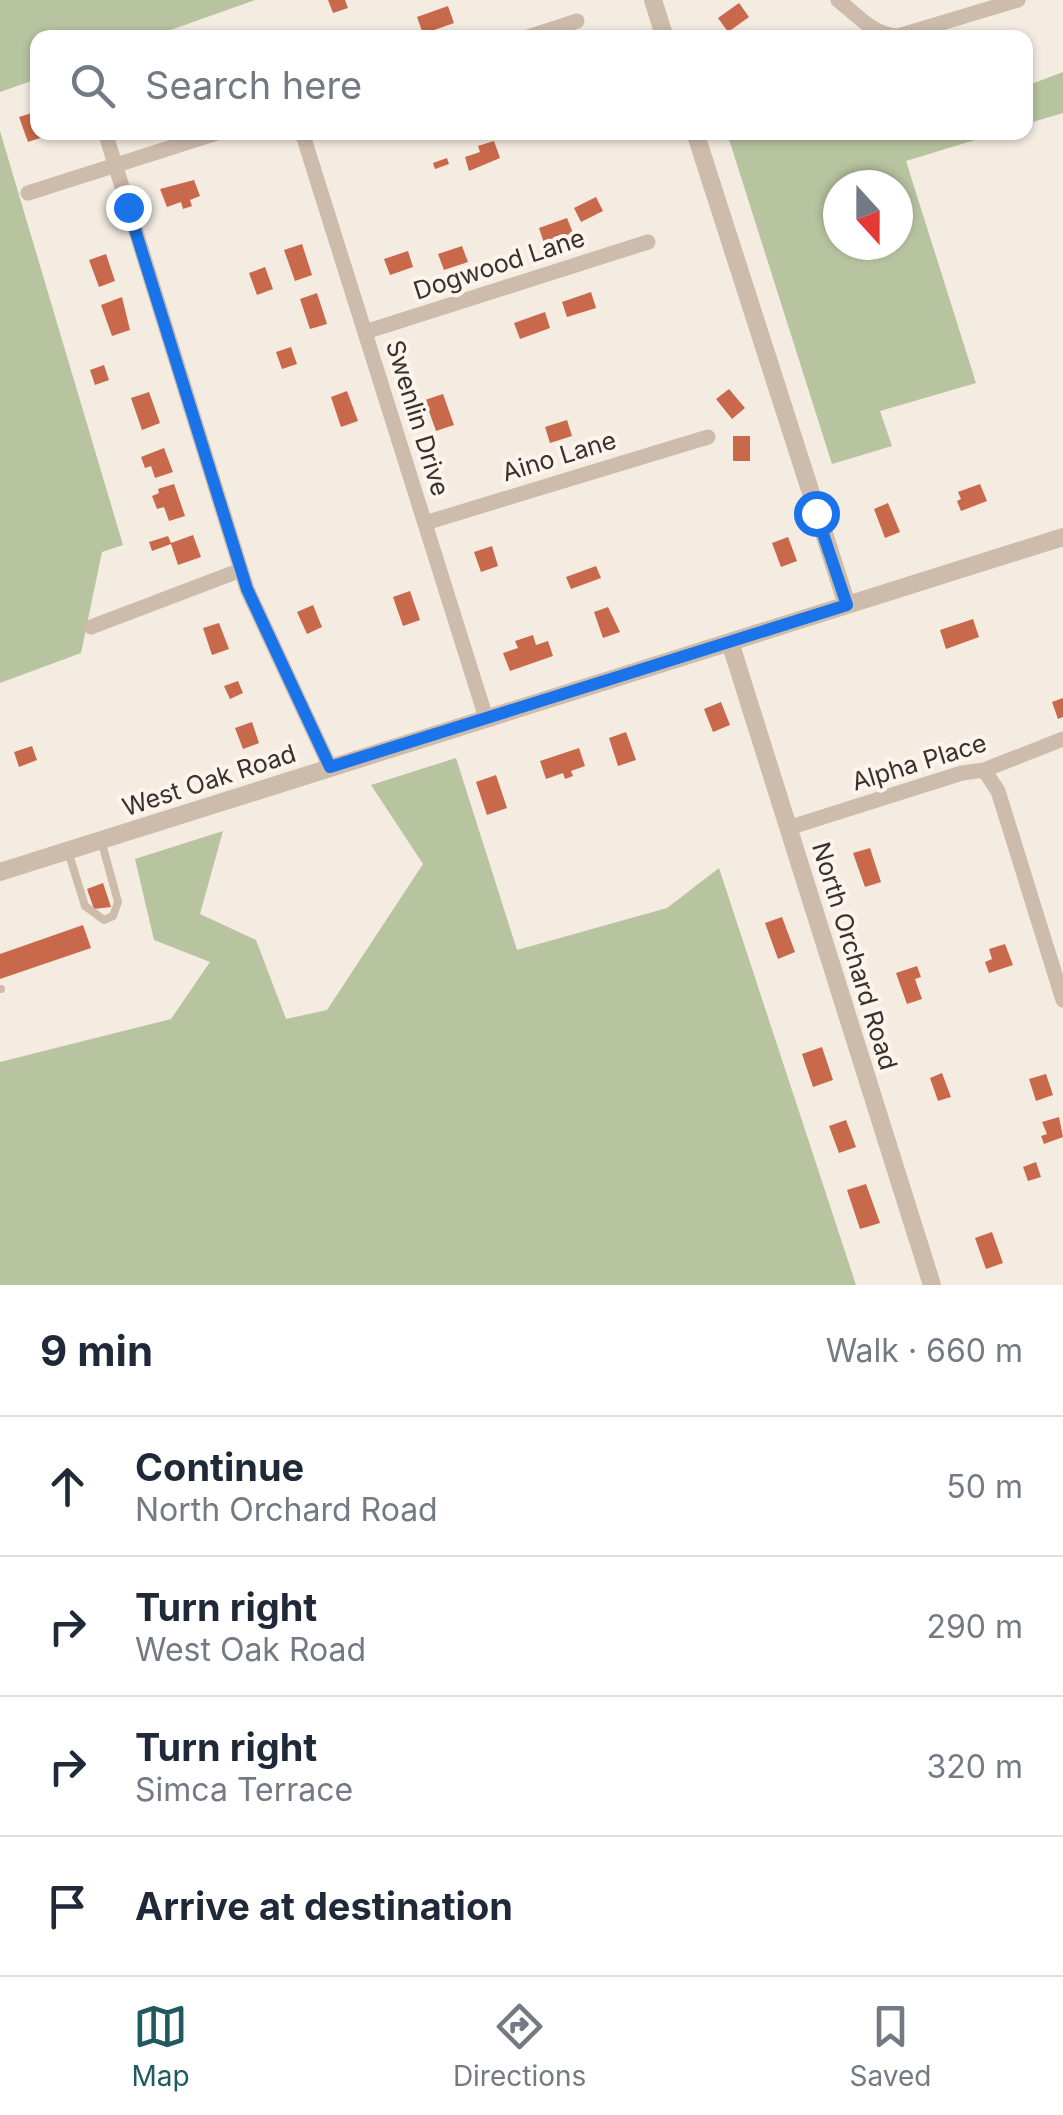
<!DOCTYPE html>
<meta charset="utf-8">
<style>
:root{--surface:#fff;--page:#f6f6f7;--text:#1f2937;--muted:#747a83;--line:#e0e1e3;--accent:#1f5a5e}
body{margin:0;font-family:Inter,sans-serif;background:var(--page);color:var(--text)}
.compass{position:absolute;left:823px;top:170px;width:90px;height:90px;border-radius:50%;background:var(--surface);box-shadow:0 2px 8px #0004;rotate:159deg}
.stop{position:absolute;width:30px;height:30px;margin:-22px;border:8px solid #1a73e8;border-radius:50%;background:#fff}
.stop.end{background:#1a73e8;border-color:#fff;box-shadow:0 2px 10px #0008}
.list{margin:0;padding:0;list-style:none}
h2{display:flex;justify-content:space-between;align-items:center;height:130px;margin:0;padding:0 40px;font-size:42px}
h2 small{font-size:32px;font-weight:400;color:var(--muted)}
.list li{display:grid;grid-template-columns:65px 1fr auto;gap:30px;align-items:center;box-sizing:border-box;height:140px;padding:0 40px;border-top:2px solid var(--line)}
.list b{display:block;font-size:38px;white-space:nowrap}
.list p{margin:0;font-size:32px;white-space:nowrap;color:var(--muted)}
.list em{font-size:32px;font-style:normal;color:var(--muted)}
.icon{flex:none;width:55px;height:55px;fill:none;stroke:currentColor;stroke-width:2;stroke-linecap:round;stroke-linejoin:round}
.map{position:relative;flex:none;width:1063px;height:1285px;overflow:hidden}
.search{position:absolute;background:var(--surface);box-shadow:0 2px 8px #0004;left:30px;right:30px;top:30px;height:110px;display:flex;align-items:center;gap:25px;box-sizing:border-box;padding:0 35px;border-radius:20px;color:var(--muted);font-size:38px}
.sheet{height:690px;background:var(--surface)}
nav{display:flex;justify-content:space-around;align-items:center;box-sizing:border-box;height:140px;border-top:2px solid var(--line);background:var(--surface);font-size:28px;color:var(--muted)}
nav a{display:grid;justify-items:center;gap:5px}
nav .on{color:var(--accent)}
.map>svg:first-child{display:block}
.green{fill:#b8c4a0;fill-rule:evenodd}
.building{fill:#c8694b}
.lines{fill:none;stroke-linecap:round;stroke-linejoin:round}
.service{stroke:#cdbbac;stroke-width:8}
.minor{stroke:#cdbbac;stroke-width:15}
.tertiary{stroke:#cdbbac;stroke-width:18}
.route{stroke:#1a73e8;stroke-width:12}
.labels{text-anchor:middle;stroke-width:8;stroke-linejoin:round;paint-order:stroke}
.street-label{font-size:25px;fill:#3b302b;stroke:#fbf5ee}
</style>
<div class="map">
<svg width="1063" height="1285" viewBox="0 0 1063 1285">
<rect width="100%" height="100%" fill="#f4ebe1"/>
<path class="green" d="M 0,0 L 255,0 L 151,37 L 38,38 L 37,79 L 0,92 Z
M 1063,72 L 1063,113 L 1026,124 L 1026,86 Z
M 0,131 L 123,545 L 102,552 L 81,653 L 0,683 Z
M 727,133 L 998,133 L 906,161 L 976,383 L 880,411 L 892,446 L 832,464 ZM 898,185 L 898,245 L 838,245 L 838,185 Z
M 456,758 L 517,950 L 667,908 L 719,868 L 856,1285 L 0,1285 L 0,1062 L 171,1019 L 210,962 L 154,940 L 135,859 L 223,831 L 200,914 L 256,940 L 286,1019 L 327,1010 L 423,864 L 371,785 Z"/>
<path class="building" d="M 328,0 L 345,0 L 348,8 L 333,13 Z
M 739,3 L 749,17 L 728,32 L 718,18 Z
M 448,6 L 454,23 L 423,34 L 417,17 Z
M 38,111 L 38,132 L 55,133 L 28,142 L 19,117 Z
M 494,141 L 500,158 L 469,171 L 465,157 L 480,152 L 478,146 Z
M 447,158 L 449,164 L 435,169 L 433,163 Z
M 194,180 L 200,196 L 190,200 L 192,206 L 183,209 L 181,202 L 167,207 L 160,189 Z
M 596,197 L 603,211 L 581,222 L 574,208 Z
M 567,218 L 573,233 L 544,243 L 539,228 Z
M 302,244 L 312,275 L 295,281 L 284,250 Z
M 462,246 L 468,262 L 444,270 L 438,254 Z
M 408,251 L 413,267 L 390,275 L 384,259 Z
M 106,254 L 115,281 L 99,287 L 89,260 Z
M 265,267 L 273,289 L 257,295 L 249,273 Z
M 591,292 L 596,308 L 567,317 L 562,302 Z
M 317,293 L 327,324 L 310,329 L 300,299 Z
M 122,297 L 130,330 L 112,336 L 101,305 Z
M 545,312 L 550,328 L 520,339 L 514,323 Z
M 291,347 L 297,364 L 282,369 L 276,352 Z
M 104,365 L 109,380 L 95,385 L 90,370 Z
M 729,389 L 745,408 L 732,419 L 716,399 Z
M 347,391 L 358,421 L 341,427 L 331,397 Z
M 149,392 L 160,423 L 142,430 L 131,398 Z
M 443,394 L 454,425 L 436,431 L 425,400 Z
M 567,420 L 572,436 L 550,443 L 545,427 Z
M 733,436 L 750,436 L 750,461 L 733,461 Z
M 164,448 L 173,472 L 155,478 L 151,466 L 145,468 L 141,457 Z
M 174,484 L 185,516 L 169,521 L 164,507 L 157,509 L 152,496 L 159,493 L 158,489 Z
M 980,484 L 987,501 L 961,511 L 957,501 L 961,499 L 958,492 Z
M 888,503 L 900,532 L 885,538 L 874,509 Z
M 193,535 L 201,557 L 178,565 L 171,544 L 152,551 L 149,542 L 168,536 L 171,543 Z
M 788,537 L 797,561 L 781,567 L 772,543 Z
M 492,546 L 498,566 L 481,572 L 474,552 Z
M 596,566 L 601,578 L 571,589 L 566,577 Z
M 410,591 L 420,620 L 403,626 L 393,597 Z
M 313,605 L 322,627 L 307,634 L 297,612 Z
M 608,607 L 620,632 L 603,638 L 594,612 Z
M 973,619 L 979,637 L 946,649 L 940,630 Z
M 219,623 L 229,649 L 212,655 L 203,628 Z
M 533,635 L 536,645 L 548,641 L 553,656 L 510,671 L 503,653 L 518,648 L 515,641 Z
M 238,681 L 243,693 L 230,699 L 224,686 Z
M 1063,698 L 1063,717 L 1058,719 L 1052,702 Z
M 721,702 L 730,725 L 713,732 L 704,709 Z
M 252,722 L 259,743 L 243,749 L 235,728 Z
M 626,732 L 636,760 L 618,766 L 609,738 Z
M 32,746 L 37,760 L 19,767 L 14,752 Z
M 579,748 L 585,766 L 571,771 L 573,776 L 565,779 L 563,773 L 546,779 L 540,761 Z
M 496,775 L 507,808 L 487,815 L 476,782 Z
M 870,848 L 881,882 L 865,887 L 853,853 Z
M 103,883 L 111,907 L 94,909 L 87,889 Z
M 782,917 L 795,952 L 778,959 L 765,923 Z
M 83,925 L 91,948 L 0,979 L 0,954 Z
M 1005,944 L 1013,965 L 989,973 L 985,962 L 992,959 L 989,949 Z
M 917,966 L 921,977 L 915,979 L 922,999 L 907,1004 L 896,973 Z
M 822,1047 L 833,1080 L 813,1087 L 802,1054 Z
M 942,1073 L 951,1097 L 938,1101 L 930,1078 Z
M 1046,1074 L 1053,1095 L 1036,1101 L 1029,1079 Z
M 1059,1117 L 1063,1137 L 1044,1144 L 1041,1136 L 1047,1134 L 1042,1122 Z
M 846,1120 L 856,1147 L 839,1153 L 829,1126 Z
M 1036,1162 L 1041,1177 L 1028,1181 L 1023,1167 Z
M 866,1184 L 880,1223 L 860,1229 L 847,1190 Z
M 992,1232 L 1003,1263 L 986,1269 L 975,1238 Z"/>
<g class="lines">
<path class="service" d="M 68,851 L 85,906 L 104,920 L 113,916 L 118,902 L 101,840
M 0,989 L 1,989"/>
<path class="minor" d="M 838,0 C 857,15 873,35 898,36 L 1018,0
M 525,38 L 577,21
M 105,132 L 247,589 L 330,767
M 302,132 L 486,718
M 28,193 L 220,132
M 365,332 L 648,242
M 425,523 L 708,437
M 91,627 L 241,570
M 984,770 L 998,791 L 1063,1000
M 788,828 L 962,773 L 984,770 L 1063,739"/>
<path class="tertiary" d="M 653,0 L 665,38
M 695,132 L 847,605
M 730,642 L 932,1285
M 0,872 L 1063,537"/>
</g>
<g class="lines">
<path class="route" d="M 128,207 L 247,589 L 330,767 L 847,605 L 816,513"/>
</g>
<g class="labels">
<g class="street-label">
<text transform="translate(499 264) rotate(-18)" y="9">Dogwood Lane</text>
<text transform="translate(418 418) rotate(73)" y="9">Swenlin Drive</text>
<text transform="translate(559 456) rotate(-17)" y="9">Aino Lane</text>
<text transform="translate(919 762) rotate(-17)" y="9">Alpha Place</text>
<text transform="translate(209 780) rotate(-18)" y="9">West Oak Road</text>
<text transform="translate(855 956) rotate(73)" y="9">North Orchard Road</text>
</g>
</g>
</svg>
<svg class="compass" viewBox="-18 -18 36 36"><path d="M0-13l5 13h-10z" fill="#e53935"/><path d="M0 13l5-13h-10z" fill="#747a83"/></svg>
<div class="stop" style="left:816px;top:513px"></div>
<div class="stop end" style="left:128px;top:207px"></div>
<div class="search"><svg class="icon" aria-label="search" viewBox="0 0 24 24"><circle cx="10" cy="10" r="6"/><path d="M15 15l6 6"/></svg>Search here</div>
</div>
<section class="sheet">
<h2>9 min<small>Walk · 660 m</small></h2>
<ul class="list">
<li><svg class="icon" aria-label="ahead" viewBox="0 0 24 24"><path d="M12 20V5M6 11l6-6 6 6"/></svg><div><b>Continue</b><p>North Orchard Road</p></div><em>50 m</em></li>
<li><svg class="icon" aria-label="right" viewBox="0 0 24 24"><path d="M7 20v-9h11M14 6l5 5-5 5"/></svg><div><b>Turn right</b><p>West Oak Road</p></div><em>290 m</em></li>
<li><svg class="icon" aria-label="right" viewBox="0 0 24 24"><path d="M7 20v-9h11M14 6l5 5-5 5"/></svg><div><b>Turn right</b><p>Simca Terrace</p></div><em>320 m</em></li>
<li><svg class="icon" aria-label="arrive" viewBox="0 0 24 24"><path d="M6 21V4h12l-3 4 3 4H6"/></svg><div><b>Arrive at destination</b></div></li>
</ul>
</section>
<nav>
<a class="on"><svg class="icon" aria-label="map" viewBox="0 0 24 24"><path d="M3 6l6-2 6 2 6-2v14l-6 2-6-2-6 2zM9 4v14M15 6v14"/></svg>Map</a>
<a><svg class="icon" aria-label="directions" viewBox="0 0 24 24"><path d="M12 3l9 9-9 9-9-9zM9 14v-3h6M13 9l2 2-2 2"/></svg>Directions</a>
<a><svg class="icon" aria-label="saved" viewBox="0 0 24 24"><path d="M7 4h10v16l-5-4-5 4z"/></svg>Saved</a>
</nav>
